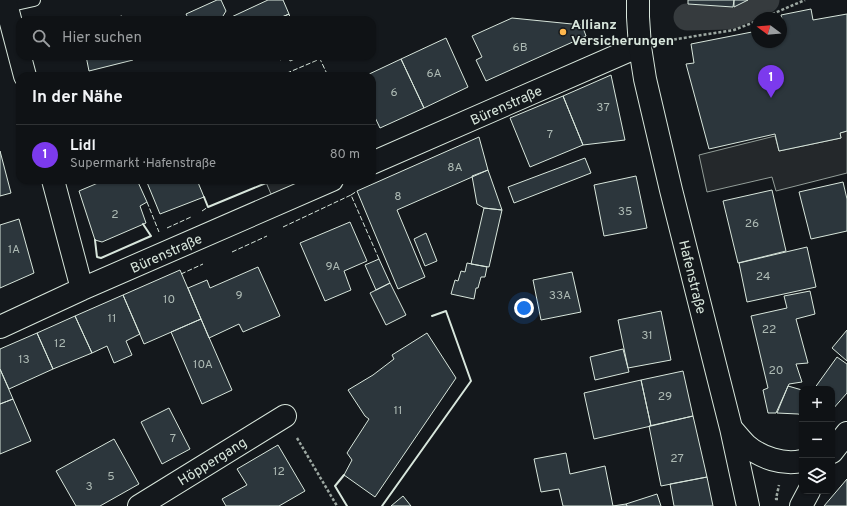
<!DOCTYPE html>
<html lang="de">
<meta charset="utf-8">
<style>
:root{--surface:#0f1215;--page:#1d2022;--text:#f1f3f6;--muted:#9b9ea0;--line:#2f3234;--accent:#7c3aed}
body{margin:0;font-family:Overpass,sans-serif;background:var(--page);color:var(--text)}
.controls{position:absolute;right:12px;bottom:12px;display:grid;overflow:hidden;border-radius:8px;box-shadow:0 1px 3px #0004}
.controls button{width:36px;height:36px;display:grid;place-items:center;padding:0;border:0;border-bottom:1px solid var(--line);background:var(--surface);color:var(--text);font:20px sans-serif}
.compass{position:absolute;left:751px;top:12px;width:36px;height:36px;border-radius:50%;background:var(--surface);box-shadow:0 1px 3px #0004;rotate:286deg}
.you{position:absolute;left:524px;top:308px;width:14px;height:14px;margin:-10px;border:3px solid #fff;border-radius:50%;background:#1a73e8;box-shadow:0 0 0 6px #1a73e833}
.badge{display:grid;place-items:center;width:26px;height:26px;border-radius:50%;background:var(--accent);color:#fff;font-size:13px;font-weight:700}
.pin{position:absolute;translate:-50% -33px;filter:drop-shadow(0 1px 2px #0008)}
.pin::after{content:'';position:absolute;top:21px;width:14px;height:12px;background:inherit;clip-path:polygon(0 0,100% 0,50% 100%)}
.list{margin:0;padding:0;list-style:none}
h2{display:flex;justify-content:space-between;align-items:center;height:52px;margin:0;padding:0 16px;font-size:17px}
h2 small{font-size:13px;font-weight:400;color:var(--muted)}
.list li{display:grid;grid-template-columns:26px 1fr auto;gap:12px;align-items:center;box-sizing:border-box;height:60px;padding:0 16px;border-top:1px solid var(--line)}
.list b{display:block;font-size:15px;white-space:nowrap}
.list p{margin:0;font-size:13px;white-space:nowrap;color:var(--muted)}
.list em{font-size:13px;font-style:normal;color:var(--muted)}
.icon{flex:none;width:22px;height:22px;fill:none;stroke:currentColor;stroke-width:2;stroke-linecap:round;stroke-linejoin:round}
.map{position:relative;flex:none;width:847px;height:506px;overflow:hidden}
.search{position:absolute;background:var(--surface);box-shadow:0 1px 3px #0004;left:16px;top:16px;width:360px;height:44px;display:flex;align-items:center;gap:10px;box-sizing:border-box;padding:0 14px;border-radius:12px;color:var(--muted);font-size:15px}
.panel{position:absolute;background:var(--surface);box-shadow:0 1px 3px #0004;left:16px;top:72px;width:360px;height:112px;border-radius:12px}
.map>svg:first-child{display:block}
.parking{fill:#24282b;stroke:#939e99}
.lines{fill:none;stroke-linecap:round;stroke-linejoin:round}
.canal{stroke:#363b3e;stroke-width:27}
.building{fill:#2c363c;stroke:#d8e6dc}
.lane-casing{stroke:#d8e6dc;stroke-width:14}
.street-casing{stroke:#d8e6dc;stroke-width:24}
.secondary-casing{stroke:#d8e6dc;stroke-width:24}
.path{stroke:#9da8a2;stroke-width:2.5;stroke-dasharray:3 2;stroke-linecap:butt}
.lane{stroke:#14181c;stroke-width:12}
.street{stroke:#14181c;stroke-width:22}
.secondary{stroke:#14181c;stroke-width:22}
.fence{stroke:#d8e6dc;stroke-width:1;stroke-dasharray:5 2;stroke-linecap:butt}
.wall{stroke:#d8e6dc;stroke-width:2}
.poi-dot{fill:#ffb74d;stroke:#14181c;stroke-width:1.5}
.labels{text-anchor:middle;stroke-width:3;stroke-linejoin:round;paint-order:stroke}
.number-label{font-size:12px;fill:#adbab4}
.poi-label{font-size:14px;font-weight:bold;fill:#d8e6dc;stroke:#14181c;text-anchor:start}
.street-label{font-size:14px;fill:#d8e6dc;stroke:#14181c}
</style>
<div class="map">
<svg width="847" height="506" viewBox="0 0 847 506">
<rect width="100%" height="100%" fill="#14181c"/>
<path class="parking" d="M 847,131 L 847,173 L 776,191 L 772,177 L 707,192 L 699,155 L 775,136 L 779,151 L 841,138 L 840,133 Z
M 265,180 L 315,180 L 271,194 Z"/>
<g class="lines">
<path class="canal" d="M 687,17 L 730,16 L 766,0"/>
</g>
<path class="building" d="M 217,0 L 221,0 L 226,11 L 223,16 L 225,20 L 268,0 L 283,0 L 289,14 L 275,20 L 189,20 L 186,14 Z
M 688,0 L 734,0 L 733,7 L 688,4 Z
M 734,0 L 748,0 L 734,7 Z
M 811,9 L 813,20 L 847,14 L 847,131 L 840,133 L 841,138 L 779,151 L 775,134 L 709,149 L 686,64 L 694,63 L 691,44 L 757,31 L 757,42 L 781,42 L 781,26 L 784,26 L 781,15 Z
M 289,14 L 291,20 L 275,20 Z
M 122,16 L 123,20 L 104,20 Z
M 512,18 L 582,25 L 586,36 L 486,81 L 476,60 L 482,57 L 472,36 Z
M 446,38 L 468,87 L 424,108 L 401,59 Z
M 86,56 L 132,56 L 133,60 L 89,71 Z
M 277,56 L 302,56 L 290,61 L 288,56 L 280,60 Z
M 401,59 L 424,108 L 380,128 L 372,111 L 372,76 L 365,76 Z
M 611,75 L 625,140 L 583,145 L 563,96 Z
M 563,96 L 583,145 L 530,167 L 510,118 Z
M 479,137 L 488,170 L 397,210 L 425,277 L 398,289 L 357,191 Z
M 0,151 L 11,193 L 0,196 Z
M 585,158 L 591,173 L 514,203 L 508,187 Z
M 488,170 L 502,210 L 484,208 L 477,204 L 472,176 Z
M 636,176 L 647,228 L 604,236 L 594,185 Z
M 105,180 L 129,180 L 130,183 L 137,180 L 147,202 L 140,206 L 146,223 L 102,242 L 95,240 L 79,191 Z
M 146,180 L 197,180 L 204,197 L 160,214 Z
M 843,182 L 847,199 L 847,231 L 811,239 L 799,192 Z
M 772,190 L 786,251 L 738,263 L 723,201 Z
M 484,208 L 502,210 L 489,267 L 471,264 Z
M 19,219 L 34,273 L 0,288 L 0,225 Z
M 350,222 L 367,261 L 344,271 L 351,290 L 325,301 L 300,243 Z
M 426,233 L 437,261 L 425,266 L 414,239 Z
M 807,247 L 816,287 L 747,302 L 739,263 Z
M 379,259 L 390,283 L 376,290 L 365,265 Z
M 467,263 L 487,267 L 485,277 L 481,277 L 478,288 L 476,288 L 474,299 L 451,294 L 455,280 L 458,281 L 461,271 L 465,272 Z
M 258,267 L 280,316 L 243,332 L 239,324 L 209,338 L 188,288 L 207,280 L 210,288 Z
M 180,270 L 201,319 L 144,344 L 123,295 Z
M 572,272 L 581,312 L 541,320 L 533,280 Z
M 390,283 L 406,315 L 386,325 L 370,293 Z
M 810,291 L 815,314 L 796,319 L 808,363 L 796,364 L 802,382 L 789,384 L 776,413 L 768,413 L 763,390 L 768,388 L 751,316 L 787,308 L 784,296 Z
M 123,295 L 140,334 L 126,341 L 132,355 L 114,363 L 107,346 L 92,353 L 75,316 Z
M 661,311 L 671,360 L 628,368 L 618,320 Z
M 75,316 L 92,353 L 53,369 L 37,333 Z
M 201,319 L 232,390 L 202,404 L 171,332 Z
M 847,330 L 847,361 L 832,348 Z
M 37,333 L 53,369 L 9,389 L 0,369 L 0,349 Z
M 427,333 L 456,378 L 375,497 L 344,475 L 352,460 L 347,453 L 369,419 L 365,416 L 348,390 L 373,375 L 394,359 L 392,355 Z
M 623,349 L 629,372 L 595,380 L 590,357 Z
M 837,357 L 847,364 L 847,393 L 832,410 L 832,389 L 814,389 Z
M 0,369 L 13,399 L 0,404 Z
M 683,371 L 693,416 L 651,426 L 641,380 Z
M 641,380 L 651,426 L 594,439 L 584,393 Z
M 788,386 L 802,390 L 802,415 L 798,414 L 777,413 Z
M 13,399 L 31,441 L 0,454 L 0,404 Z
M 169,408 L 190,449 L 162,464 L 141,422 Z
M 693,416 L 707,477 L 661,486 L 649,426 Z
M 114,439 L 139,484 L 100,506 L 76,506 L 56,471 Z
M 278,445 L 305,491 L 279,506 L 226,506 L 222,499 L 247,485 L 237,469 Z
M 566,453 L 570,474 L 605,466 L 613,506 L 563,506 L 559,489 L 541,492 L 534,459 Z
M 707,477 L 713,506 L 674,506 L 670,484 Z
M 847,479 L 847,506 L 824,506 Z
M 657,494 L 661,506 L 627,506 L 626,504 Z
M 403,496 L 411,506 L 391,506 Z
M 626,504 L 627,506 L 613,506 Z"/>
<g class="lines">
<defs>
<path id="lane" d="M 7,6 L 34,0"/>
<path id="street" d="M 5,0 L 25,76
M 372,163 L 628,51 L 640,47
M 53,180 L 82,289
M 0,327 L 82,289 L 332,180
M 139,506 L 285,416"/>
<path id="secondary" d="M 638,0 L 638,17 L 640,47 L 645,79 L 671,190 L 731,428 L 748,506
M 731,428 C 736,434 741,440 746,445 C 761,458 783,465 802,461
M 832,452 L 847,433
M 801,506 L 809,491"/>
</defs>
<use href="#lane" class="lane-casing"/>
<use href="#street" class="street-casing"/>
<use href="#secondary" class="secondary-casing"/>
<path class="path" d="M 763,18 L 805,0
M 664,41 L 734,30 L 757,21
M 297,438 L 337,506
M 778,499 L 776,499 L 779,485"/>
<use href="#lane" class="lane"/>
<use href="#street" class="street"/>
<use href="#secondary" class="secondary"/>
<path class="fence" d="M 280,76 L 320,59 L 328,76
M 351,195 L 357,191
M 147,202 L 159,232
M 202,211 L 208,207
M 283,227 L 351,195 L 379,259
M 167,228 L 191,217
M 232,252 L 267,236
M 181,274 L 203,264"/>
<path class="wall" d="M 204,197 L 208,207 L 266,183 L 265,180
M 95,240 L 97,257 L 101,258 L 151,236 L 143,224
M 344,475 L 335,486 L 347,506
M 382,506 L 471,381 L 446,311 L 432,316"/>
</g>
<circle class="poi-dot" cx="563" cy="32" r="4"/>
<g class="labels">
<g class="number-label">
<text x="520" y="51">6B</text>
<text x="434" y="77">6A</text>
<text x="394" y="96">6</text>
<text x="603" y="111">37</text>
<text x="550" y="138">7</text>
<text x="455" y="171">8A</text>
<text x="398" y="200">8</text>
<text x="625" y="215">35</text>
<text x="115" y="218">2</text>
<text x="752" y="227">26</text>
<text x="14" y="253">1A</text>
<text x="333" y="270">9A</text>
<text x="763" y="280">24</text>
<text x="239" y="299">9</text>
<text x="560" y="299">33A</text>
<text x="169" y="303">10</text>
<text x="112" y="322">11</text>
<text x="769" y="333">22</text>
<text x="647" y="339">31</text>
<text x="60" y="347">12</text>
<text x="24" y="363">13</text>
<text x="203" y="368">10A</text>
<text x="776" y="374">20</text>
<text x="665" y="400">29</text>
<text x="398" y="414">11</text>
<text x="173" y="442">7</text>
<text x="677" y="462">27</text>
<text x="279" y="475">12</text>
<text x="111" y="480">5</text>
<text x="89" y="490">3</text>
</g>
<g class="poi-label">
<text x="571" y="29">Allianz<tspan x="571" dy="16">Versicherungen</tspan></text>
</g>
<g class="street-label">
<text transform="translate(506 105) rotate(-24)" y="5">Bürenstraße</text>
<text transform="translate(166 253) rotate(-24)" y="5">Bürenstraße</text>
<text transform="translate(693 277) rotate(76)" y="5">Hafenstraße</text>
<text transform="translate(212 461) rotate(-32)" y="5">Höppergang</text>
</g>
</g>
</svg>
<div class="controls">
<button>+</button>
<button>−</button>
<button><svg class="icon" aria-label="layers" viewBox="0 0 24 24"><path d="M12 4l9 5-9 5-9-5zM3 14l9 5 9-5"/></svg></button>
</div>
<svg class="compass" viewBox="-18 -18 36 36"><path d="M0-13l5 13h-10z" fill="#e53935"/><path d="M0 13l5-13h-10z" fill="#9b9ea0"/></svg>
<div class="you"></div>
<div class="pin badge" style="left:771px;top:98px">1</div>
<div class="search"><svg class="icon" aria-label="search" viewBox="0 0 24 24"><circle cx="10" cy="10" r="6"/><path d="M15 15l6 6"/></svg>Hier suchen</div>
<section class="panel">
<h2>In der Nähe<small></small></h2>
<ul class="list">
<li><span class="badge">1</span><div><b>Lidl</b><p>Supermarkt · Hafenstraße</p></div><em>80 m</em></li>
</ul>
</section>
</div>
